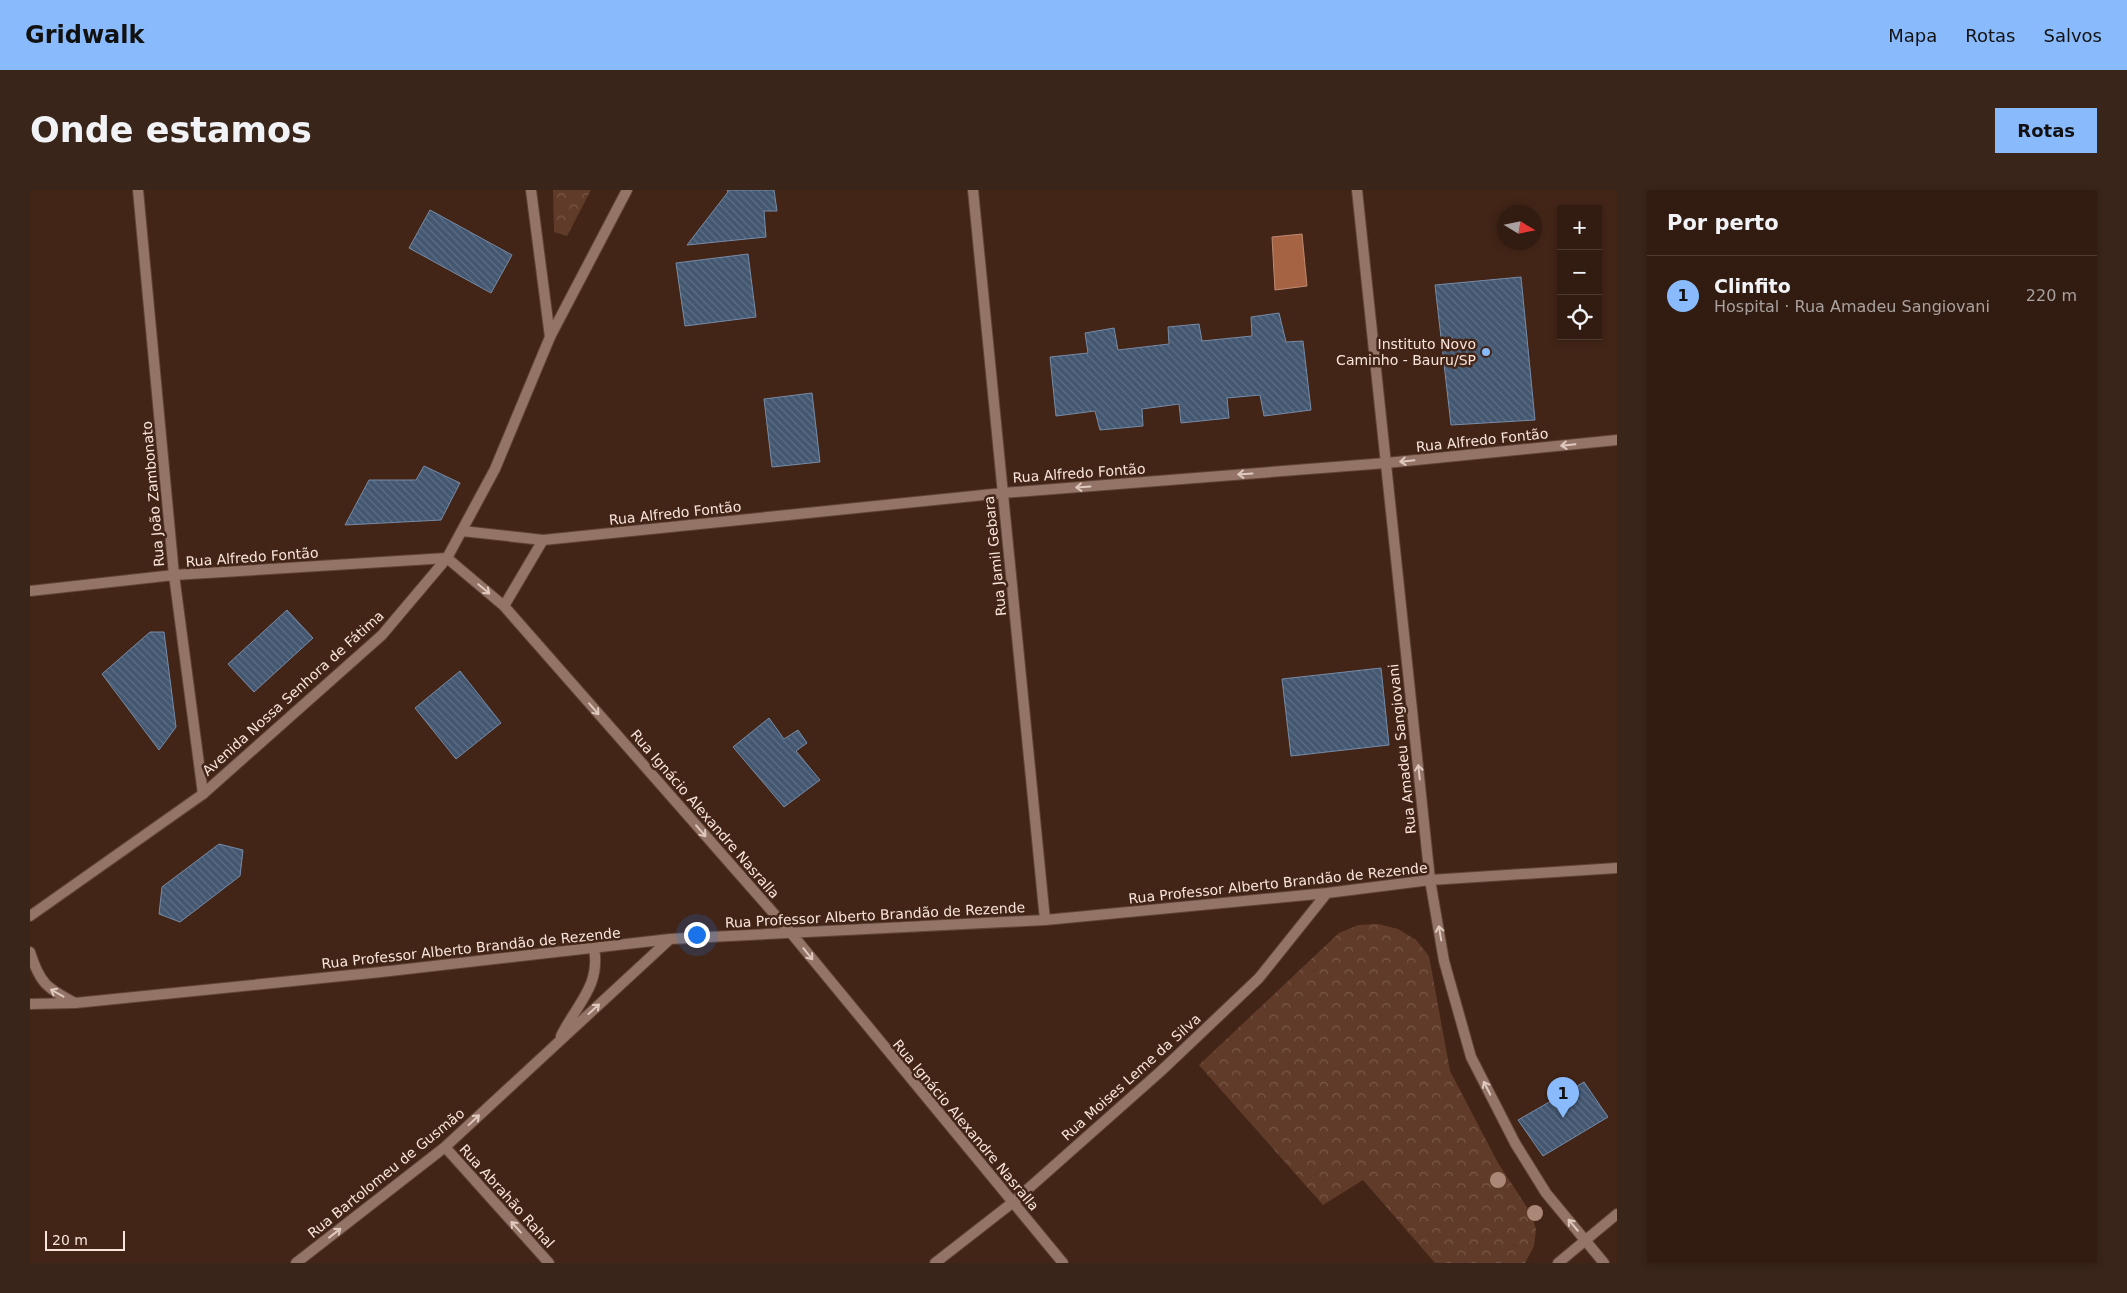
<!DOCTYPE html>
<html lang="pt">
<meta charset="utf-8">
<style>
:root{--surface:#321c11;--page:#3a251a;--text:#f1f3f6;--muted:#a8a19f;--line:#4d3a31;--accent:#89bafc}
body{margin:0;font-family:"DejaVu Sans",sans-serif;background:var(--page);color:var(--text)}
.controls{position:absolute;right:15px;top:15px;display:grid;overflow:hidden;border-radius:0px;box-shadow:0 2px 8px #0003}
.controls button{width:45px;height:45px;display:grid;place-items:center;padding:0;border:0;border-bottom:1px solid var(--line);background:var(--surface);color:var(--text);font:25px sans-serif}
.compass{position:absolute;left:1467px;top:15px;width:45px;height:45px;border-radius:50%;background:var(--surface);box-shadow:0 2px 8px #0003;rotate:100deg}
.scale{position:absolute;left:15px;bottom:12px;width:80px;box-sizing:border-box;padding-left:5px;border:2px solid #f8e4db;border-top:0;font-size:14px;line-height:18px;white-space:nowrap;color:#f8e4db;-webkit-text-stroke:4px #422517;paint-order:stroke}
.you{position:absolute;left:666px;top:744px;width:18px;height:18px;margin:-12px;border:4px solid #fff;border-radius:50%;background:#1a73e8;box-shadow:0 0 0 8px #1a73e833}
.badge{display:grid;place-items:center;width:32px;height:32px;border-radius:50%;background:var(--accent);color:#111;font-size:16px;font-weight:700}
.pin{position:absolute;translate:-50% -41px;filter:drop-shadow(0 1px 2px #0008)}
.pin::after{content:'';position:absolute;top:26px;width:18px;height:15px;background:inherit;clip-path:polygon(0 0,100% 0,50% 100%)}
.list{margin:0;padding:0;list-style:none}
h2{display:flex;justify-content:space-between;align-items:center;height:65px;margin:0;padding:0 20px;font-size:21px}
h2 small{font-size:16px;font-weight:400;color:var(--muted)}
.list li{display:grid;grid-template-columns:32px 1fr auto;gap:15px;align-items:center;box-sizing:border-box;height:80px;padding:0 20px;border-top:1px solid var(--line)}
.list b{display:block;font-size:19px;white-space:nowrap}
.list p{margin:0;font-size:16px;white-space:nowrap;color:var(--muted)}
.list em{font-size:16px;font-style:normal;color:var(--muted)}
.icon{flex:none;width:28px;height:28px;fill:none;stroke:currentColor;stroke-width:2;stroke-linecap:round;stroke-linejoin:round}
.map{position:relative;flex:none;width:1587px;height:1073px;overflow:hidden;border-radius:0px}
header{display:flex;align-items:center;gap:30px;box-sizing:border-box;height:70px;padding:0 25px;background:var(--accent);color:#111}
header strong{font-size:24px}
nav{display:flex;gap:28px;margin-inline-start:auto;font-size:18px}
.intro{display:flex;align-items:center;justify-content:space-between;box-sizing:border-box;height:120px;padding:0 30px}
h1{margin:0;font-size:35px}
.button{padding:12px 22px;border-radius:0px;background:var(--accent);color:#111;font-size:18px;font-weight:700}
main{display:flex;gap:30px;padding:0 30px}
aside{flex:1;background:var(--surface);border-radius:0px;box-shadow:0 2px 8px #0003}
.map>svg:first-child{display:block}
.park{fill:url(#park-crowns)}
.water{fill:#a56344;stroke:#be8a71}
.building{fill:url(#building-back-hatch);stroke:#768ba8}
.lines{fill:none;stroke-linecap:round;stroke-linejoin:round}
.minor-casing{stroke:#5f4436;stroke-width:12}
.tertiary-casing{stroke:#5f4436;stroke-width:12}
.minor{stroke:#937467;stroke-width:10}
.tertiary{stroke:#937467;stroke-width:10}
.tree{fill:#aa8777}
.oneway{stroke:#dfc8be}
.poi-dot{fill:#89bafc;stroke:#422517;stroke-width:2}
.labels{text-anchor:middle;stroke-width:5;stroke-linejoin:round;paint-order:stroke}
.poi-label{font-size:14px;fill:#f8e4db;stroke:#422517;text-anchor:end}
.street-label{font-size:14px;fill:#f8e4db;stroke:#422517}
</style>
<header>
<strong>Gridwalk</strong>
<nav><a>Mapa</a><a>Rotas</a><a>Salvos</a></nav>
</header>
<div class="intro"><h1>Onde estamos</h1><a class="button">Rotas</a></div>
<main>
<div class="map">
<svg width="1587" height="1073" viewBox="0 0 1587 1073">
<defs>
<pattern id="park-crowns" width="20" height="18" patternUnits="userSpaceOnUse" patternTransform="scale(1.25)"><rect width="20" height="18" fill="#613b2a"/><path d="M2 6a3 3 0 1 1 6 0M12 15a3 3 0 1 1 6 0" fill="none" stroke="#785748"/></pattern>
<pattern id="building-back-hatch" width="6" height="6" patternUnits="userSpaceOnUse" patternTransform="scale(1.25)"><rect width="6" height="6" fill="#435771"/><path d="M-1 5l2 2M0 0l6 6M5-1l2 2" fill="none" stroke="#5f6f85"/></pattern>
</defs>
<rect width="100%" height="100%" fill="#422517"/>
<path class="park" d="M 523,0 L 561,0 L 537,46 L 524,42 Z
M 1348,734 L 1368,739 L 1386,750 L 1399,766 L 1420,881 L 1468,973 L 1502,1025 L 1506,1040 L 1504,1056 L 1495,1073 L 1405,1073 L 1333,990 L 1293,1015 L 1169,875 L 1309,743 L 1328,735 Z"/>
<path class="water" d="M 1272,44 L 1277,96 L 1245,100 L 1242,47 Z"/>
<path class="building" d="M 697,0 L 744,0 L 747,21 L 734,21 L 736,47 L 657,55 L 698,2 Z
M 400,20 L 482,65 L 461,103 L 379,58 Z
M 718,64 L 726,127 L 655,136 L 646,73 Z
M 1491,87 L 1505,230 L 1421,235 L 1405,95 Z
M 1249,123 L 1256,152 L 1273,151 L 1281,220 L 1234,226 L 1230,205 L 1197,208 L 1199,228 L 1151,233 L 1149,214 L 1112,219 L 1113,236 L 1070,240 L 1065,221 L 1026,226 L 1020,167 L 1058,163 L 1055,143 L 1084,138 L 1088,160 L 1139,154 L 1138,137 L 1169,134 L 1172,151 L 1222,146 L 1221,127 Z
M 782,203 L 790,272 L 742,277 L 734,209 Z
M 394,276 L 430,293 L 411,330 L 315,335 L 339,290 L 386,290 Z
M 257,420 L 283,448 L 224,502 L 198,474 Z
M 120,442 L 134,442 L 146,537 L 129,560 L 72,484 Z
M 1351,478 L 1359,555 L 1261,566 L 1252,489 Z
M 430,481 L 471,533 L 426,569 L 385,518 Z
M 739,528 L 754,549 L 768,540 L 777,553 L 766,561 L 790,590 L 754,617 L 703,557 Z
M 189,654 L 213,660 L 210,686 L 150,732 L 129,724 L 132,697 Z
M 1554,892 L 1578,927 L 1513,966 L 1488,930 Z"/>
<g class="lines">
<defs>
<path id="minor" d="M 108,0 L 144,385 L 173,604
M 501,0 L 520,147
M 943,0 L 1015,730
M 1327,0 L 1400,690 L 1414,771 L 1441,867 L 1485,953 L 1516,1003 L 1574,1073
M 432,341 L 513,350 L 973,303 L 1356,273 L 1587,250
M 0,401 L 144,385 L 417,368 L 474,416 L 761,743 L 1033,1073
M 474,416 L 513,350
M 0,762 C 10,794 17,798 45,813 L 0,814
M 45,813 L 351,782 L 640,749 L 1015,730 L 1297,703 L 1400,690 L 1587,678
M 531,846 C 546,815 571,796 564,758
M 415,957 L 519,1073
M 266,1073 L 415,957 L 640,749
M 905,1073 L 982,1013 L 1131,881 L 1229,788 L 1297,703
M 1528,1073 L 1587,1024"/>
<path id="tertiary" d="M 0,726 L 173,604 L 352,445 L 417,368 L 465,279 L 520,147 L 597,0"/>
</defs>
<use href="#minor" class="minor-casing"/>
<use href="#tertiary" class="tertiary-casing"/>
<use href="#minor" class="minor"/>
<use href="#tertiary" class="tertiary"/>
</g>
<g class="tree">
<circle cx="1468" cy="990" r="8"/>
<circle cx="1505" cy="1023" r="8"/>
</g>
<defs><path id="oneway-shaft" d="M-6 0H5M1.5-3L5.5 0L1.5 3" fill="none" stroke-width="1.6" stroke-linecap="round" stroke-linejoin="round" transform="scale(1.25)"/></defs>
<g class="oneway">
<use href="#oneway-shaft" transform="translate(1538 255) rotate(174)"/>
<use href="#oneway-shaft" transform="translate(1377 271) rotate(174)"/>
<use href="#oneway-shaft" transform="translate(1215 284) rotate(176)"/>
<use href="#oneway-shaft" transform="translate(1053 297) rotate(176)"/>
<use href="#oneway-shaft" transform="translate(454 399) rotate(40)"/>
<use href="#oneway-shaft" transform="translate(564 519) rotate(49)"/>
<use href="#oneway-shaft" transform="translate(1389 582) rotate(-96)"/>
<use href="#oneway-shaft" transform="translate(671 641) rotate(49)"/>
<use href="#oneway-shaft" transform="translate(1410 743) rotate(-100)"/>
<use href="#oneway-shaft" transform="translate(778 764) rotate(51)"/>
<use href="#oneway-shaft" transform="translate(27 803) rotate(-151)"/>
<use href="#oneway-shaft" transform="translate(564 819) rotate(-42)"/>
<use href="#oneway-shaft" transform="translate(1457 898) rotate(-117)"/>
<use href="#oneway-shaft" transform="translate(444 930) rotate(-43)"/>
<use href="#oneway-shaft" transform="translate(1543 1035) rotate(-130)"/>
<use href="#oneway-shaft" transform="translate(486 1037) rotate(-132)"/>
<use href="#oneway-shaft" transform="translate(305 1043) rotate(-38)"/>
</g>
<circle class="poi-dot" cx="1456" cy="162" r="5"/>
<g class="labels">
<g class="poi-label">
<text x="1446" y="159">Instituto Novo<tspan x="1446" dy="16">Caminho - Bauru/SP</tspan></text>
</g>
<g class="street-label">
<text transform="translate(1452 250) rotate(-6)" y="5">Rua Alfredo Fontão</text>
<text transform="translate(1049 283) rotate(-4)" y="5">Rua Alfredo Fontão</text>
<text transform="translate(123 304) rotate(-95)" y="5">Rua João Zambonato</text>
<text transform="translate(645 323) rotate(-6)" y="5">Rua Alfredo Fontão</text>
<text transform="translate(965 366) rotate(-96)" y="5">Rua Jamil Gebara</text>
<text transform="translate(222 367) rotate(-4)" y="5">Rua Alfredo Fontão</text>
<text transform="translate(263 503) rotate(-42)" y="5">Avenida Nossa Senhora de Fátima</text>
<text transform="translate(1372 559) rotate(-96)" y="5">Rua Amadeu Sangiovani</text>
<text transform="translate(675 624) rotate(49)" y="5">Rua Ignácio Alexandre Nasralla</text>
<text transform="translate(1248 693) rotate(-6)" y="5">Rua Professor Alberto Brandão de Rezende</text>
<text transform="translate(845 725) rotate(-3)" y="5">Rua Professor Alberto Brandão de Rezende</text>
<text transform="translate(441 758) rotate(-6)" y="5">Rua Professor Alberto Brandão de Rezende</text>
<text transform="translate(1101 887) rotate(-42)" y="5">Rua Moises Leme da Silva</text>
<text transform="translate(936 935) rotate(50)" y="5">Rua Ignácio Alexandre Nasralla</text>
<text transform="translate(356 983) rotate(-39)" y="5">Rua Bartolomeu de Gusmão</text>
<text transform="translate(477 1006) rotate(48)" y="5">Rua Abrahão Rahal</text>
</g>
</g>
</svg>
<div class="controls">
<button>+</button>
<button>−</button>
<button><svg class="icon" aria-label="locate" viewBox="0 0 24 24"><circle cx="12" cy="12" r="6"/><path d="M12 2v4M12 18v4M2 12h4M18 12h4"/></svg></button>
</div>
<svg class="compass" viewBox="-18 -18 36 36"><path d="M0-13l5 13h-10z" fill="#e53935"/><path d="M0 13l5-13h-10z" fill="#a8a19f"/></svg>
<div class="scale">20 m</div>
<div class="you"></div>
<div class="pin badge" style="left:1533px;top:928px">1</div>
</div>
<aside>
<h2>Por perto<small></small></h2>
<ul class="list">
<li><span class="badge">1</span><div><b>Clinfito</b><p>Hospital · Rua Amadeu Sangiovani</p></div><em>220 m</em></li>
</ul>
</aside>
</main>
